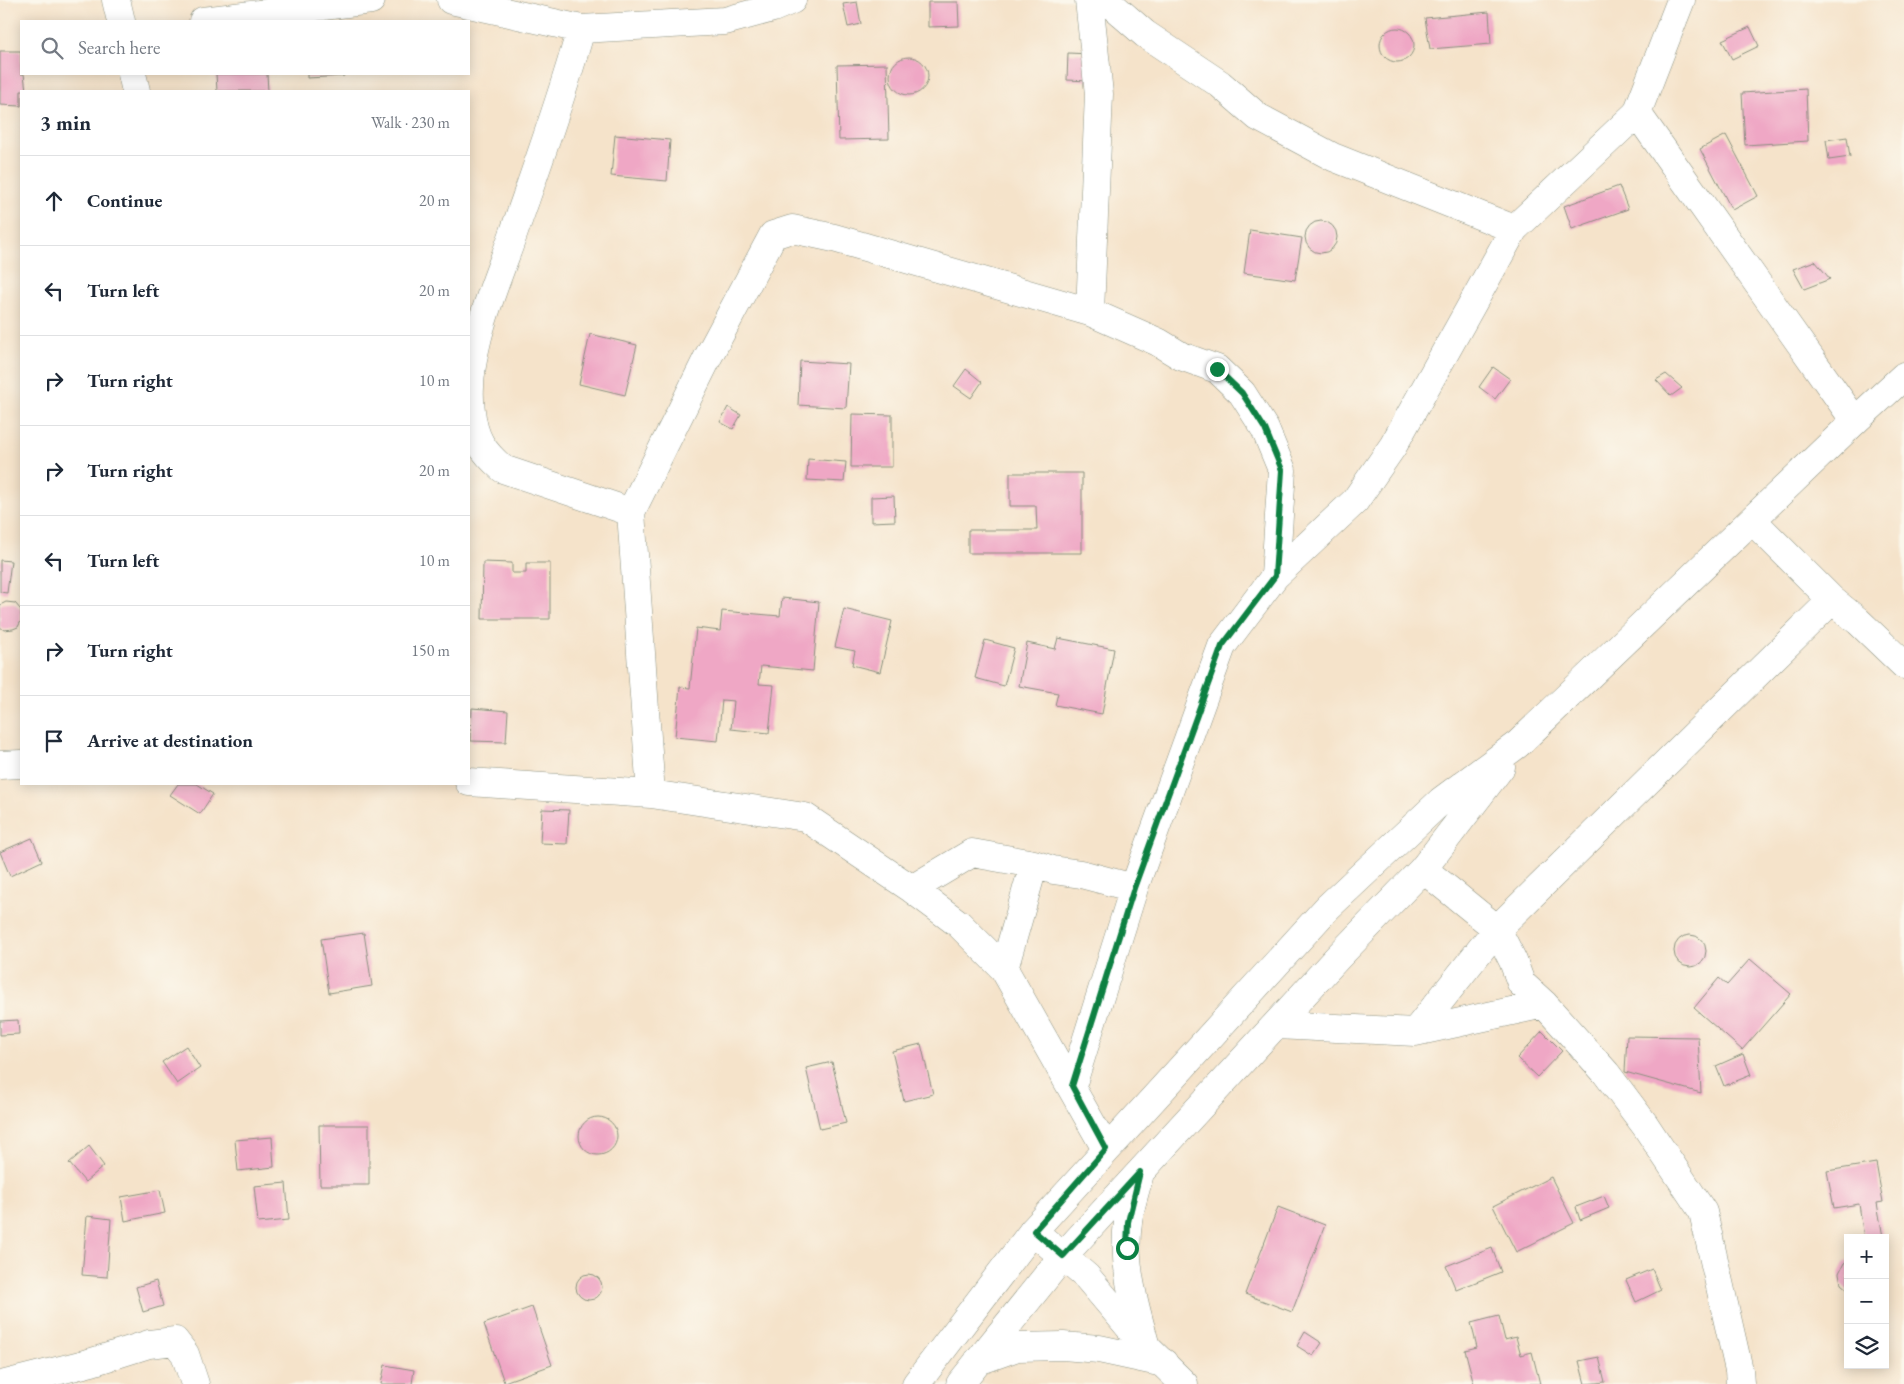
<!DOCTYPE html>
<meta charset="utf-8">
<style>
:root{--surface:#fff;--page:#f2f2f3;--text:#1f2937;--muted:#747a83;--line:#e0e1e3}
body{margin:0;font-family:"EB Garamond",serif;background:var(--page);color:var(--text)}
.controls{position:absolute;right:15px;bottom:15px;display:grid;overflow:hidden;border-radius:0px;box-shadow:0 2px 12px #0003}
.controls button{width:45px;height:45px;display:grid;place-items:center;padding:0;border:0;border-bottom:1px solid var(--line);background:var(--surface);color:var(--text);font:25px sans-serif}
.stop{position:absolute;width:15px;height:15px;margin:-11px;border:4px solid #0b8043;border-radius:50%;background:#fff}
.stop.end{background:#0b8043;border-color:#fff;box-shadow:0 1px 5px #0008}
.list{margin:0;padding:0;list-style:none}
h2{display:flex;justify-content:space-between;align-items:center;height:65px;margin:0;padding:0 20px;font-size:21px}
h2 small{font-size:16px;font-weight:400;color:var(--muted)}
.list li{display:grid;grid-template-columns:32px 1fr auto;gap:15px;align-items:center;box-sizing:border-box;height:90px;padding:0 20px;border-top:1px solid var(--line)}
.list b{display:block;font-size:19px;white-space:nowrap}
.list em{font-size:16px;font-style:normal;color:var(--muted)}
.icon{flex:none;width:28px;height:28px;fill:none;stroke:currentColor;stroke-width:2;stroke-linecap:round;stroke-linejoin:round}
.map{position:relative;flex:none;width:1904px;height:1384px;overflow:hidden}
.search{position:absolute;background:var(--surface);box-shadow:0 2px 12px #0003;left:20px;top:20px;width:450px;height:55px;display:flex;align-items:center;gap:12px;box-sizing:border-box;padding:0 18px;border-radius:0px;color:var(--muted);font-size:19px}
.panel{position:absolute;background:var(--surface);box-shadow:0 2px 12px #0003;left:20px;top:90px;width:450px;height:695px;border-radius:0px}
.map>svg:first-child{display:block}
.building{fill:#efa7c5}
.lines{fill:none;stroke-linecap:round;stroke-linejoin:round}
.minor-casing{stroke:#8a907f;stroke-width:29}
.tertiary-casing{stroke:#8a907f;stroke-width:29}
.primary-casing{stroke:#8a907f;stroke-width:29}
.minor{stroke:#fff;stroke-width:28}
.tertiary{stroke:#fff;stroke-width:28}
.primary{stroke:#fff;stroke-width:28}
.route{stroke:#0b8043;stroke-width:6}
</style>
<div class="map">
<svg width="1904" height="1384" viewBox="0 0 1904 1384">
<rect width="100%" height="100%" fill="#fbf7ec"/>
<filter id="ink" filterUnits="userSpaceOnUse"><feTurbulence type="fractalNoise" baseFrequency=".02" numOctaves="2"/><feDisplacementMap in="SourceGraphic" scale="10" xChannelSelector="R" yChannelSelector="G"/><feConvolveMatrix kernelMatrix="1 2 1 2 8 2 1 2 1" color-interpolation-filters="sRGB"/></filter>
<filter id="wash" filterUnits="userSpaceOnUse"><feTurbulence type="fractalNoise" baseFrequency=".0096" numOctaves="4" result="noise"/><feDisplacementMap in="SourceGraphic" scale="20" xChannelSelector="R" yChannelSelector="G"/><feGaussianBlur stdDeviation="1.12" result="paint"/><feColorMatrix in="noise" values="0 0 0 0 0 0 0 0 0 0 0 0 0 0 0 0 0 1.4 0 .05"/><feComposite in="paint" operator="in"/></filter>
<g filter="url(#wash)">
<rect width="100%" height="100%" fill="#f5e3ca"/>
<g id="blocks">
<path class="building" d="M 857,2 L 861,24 L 848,27 L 843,4 Z
M 928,2 L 958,2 L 959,26 L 928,27 Z
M 1489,12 L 1491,44 L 1430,49 L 1425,18 Z
M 1750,27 L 1759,46 L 1732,59 L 1722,40 Z
M1380 45a17 17 0 1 1 34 0a17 17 0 1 1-34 0Z
M 0,51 L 21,51 L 21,74 L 24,74 L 26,91 L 21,91 L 21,106 L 0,105 Z
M 1068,53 L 1090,54 L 1089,81 L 1067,80 Z
M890 76a19 19 0 1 1 38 0a19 19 0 1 1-38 0Z
M 887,64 L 889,139 L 839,140 L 837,65 Z
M 216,74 L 267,74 L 268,91 L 217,91 Z
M 307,74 L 344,74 L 344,76 L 307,78 Z
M 1806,89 L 1808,141 L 1745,145 L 1742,93 Z
M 615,135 L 670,140 L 667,181 L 611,176 Z
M 1726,135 L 1758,196 L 1732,210 L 1700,149 Z
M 1847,137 L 1850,157 L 1829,160 L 1826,140 Z
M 1619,186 L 1628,209 L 1572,229 L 1564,206 Z
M1305 237a16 16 0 1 1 32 0a16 16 0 1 1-32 0Z
M 1250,230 L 1302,238 L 1295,280 L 1244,273 Z
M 1815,261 L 1830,279 L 1804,289 L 1793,269 Z
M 590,334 L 637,345 L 625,395 L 579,384 Z
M 800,361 L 849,364 L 846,408 L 798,405 Z
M 1493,367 L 1510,379 L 1495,399 L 1479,387 Z
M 966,369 L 982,382 L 971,398 L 954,386 Z
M 1666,374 L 1682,388 L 1671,396 L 1656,380 Z
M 728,407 L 741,415 L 733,429 L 720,422 Z
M 852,414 L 892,415 L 892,467 L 851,467 Z
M 808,459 L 846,462 L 844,482 L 807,480 Z
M 1010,473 L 1082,473 L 1082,553 L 968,553 L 968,530 L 1037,530 L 1036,506 L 1010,506 Z
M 894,496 L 895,521 L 871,522 L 871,497 Z
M 0,560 L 11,561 L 7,593 L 0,592 Z
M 483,562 L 512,563 L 512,573 L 526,573 L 526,563 L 550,563 L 550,619 L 482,619 Z
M 782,598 L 819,602 L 813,671 L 761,666 L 759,684 L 774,685 L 769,733 L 731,729 L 734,701 L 722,700 L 718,741 L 675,737 L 680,687 L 690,688 L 696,628 L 720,631 L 722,611 L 780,616 Z
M 6,602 L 15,603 L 21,610 L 21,621 L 18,627 L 13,629 L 4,630 L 0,627 L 0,605 Z
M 844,609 L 892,621 L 880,672 L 852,665 L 855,651 L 835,647 Z
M 1058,638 L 1114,649 L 1102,714 L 1055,705 L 1058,693 L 1019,686 L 1027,643 L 1055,649 Z
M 985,640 L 1014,648 L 1004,686 L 975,678 Z
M 472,708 L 508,711 L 506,742 L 471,741 Z
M 178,784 L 197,784 L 213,794 L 200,814 L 170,795 Z
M 542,809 L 569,810 L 567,844 L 540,843 Z
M 32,838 L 42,861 L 10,876 L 0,852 Z
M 364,933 L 372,986 L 329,993 L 321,939 Z
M1674 951a16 16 0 1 1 32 0a16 16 0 1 1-32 0Z
M 1750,959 L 1791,994 L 1742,1050 L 1694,1008 L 1719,978 L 1727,985 Z
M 18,1020 L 19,1034 L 0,1035 L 0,1021 Z
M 1542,1031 L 1562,1051 L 1537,1077 L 1517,1058 Z
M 1627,1036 L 1698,1037 L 1701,1093 L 1625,1072 Z
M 921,1044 L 933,1094 L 904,1101 L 892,1051 Z
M 186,1046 L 200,1068 L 177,1084 L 162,1062 Z
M 1743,1054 L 1751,1075 L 1724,1086 L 1716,1066 Z
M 832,1062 L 846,1123 L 820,1129 L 806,1068 Z
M579 1136a19 19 0 1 1 38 0a19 19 0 1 1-38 0Z
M 319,1125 L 369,1125 L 369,1185 L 320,1185 Z
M 272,1137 L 274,1167 L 238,1171 L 235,1140 Z
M 89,1146 L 104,1166 L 85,1182 L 69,1163 Z
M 1876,1163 L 1883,1202 L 1877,1203 L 1883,1237 L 1864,1238 L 1859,1204 L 1834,1208 L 1827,1171 Z
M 1551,1177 L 1574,1223 L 1516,1252 L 1493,1206 Z
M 286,1183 L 289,1220 L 258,1223 L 254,1186 Z
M 160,1190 L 165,1213 L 125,1221 L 121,1197 Z
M 1604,1196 L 1609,1208 L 1580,1220 L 1576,1207 Z
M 1278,1207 L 1325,1225 L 1292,1312 L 1245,1294 Z
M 87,1216 L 111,1219 L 107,1277 L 82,1275 Z
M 1492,1248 L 1501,1272 L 1456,1290 L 1446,1266 Z
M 1848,1261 L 1848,1290 L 1841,1284 L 1839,1273 L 1844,1263 Z
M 1652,1269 L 1661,1290 L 1636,1302 L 1626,1280 Z
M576 1287a13 13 0 1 1 26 0a13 13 0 1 1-26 0Z
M 156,1281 L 163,1306 L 143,1312 L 136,1287 Z
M 532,1307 L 552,1365 L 504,1382 L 484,1324 Z
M 1499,1316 L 1505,1340 L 1516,1337 L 1521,1355 L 1532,1352 L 1540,1384 L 1474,1384 L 1465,1350 L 1477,1347 L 1471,1323 Z
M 1305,1332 L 1322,1343 L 1313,1356 L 1297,1346 Z
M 1599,1357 L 1605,1382 L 1585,1384 L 1579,1361 Z
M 385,1365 L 414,1370 L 412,1384 L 381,1384 Z"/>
</g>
</g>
<g filter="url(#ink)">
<use href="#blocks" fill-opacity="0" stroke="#8a907f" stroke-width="1"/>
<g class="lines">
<defs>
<path id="minor" d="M 116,0 L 121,21
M 451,0 L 581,29
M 1089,0 L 1099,94 L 1090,312
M 1106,0 L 1145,34 L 1220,84 L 1258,117 L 1333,157 L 1514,229 L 1637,113
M 1681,0 L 1637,113 L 1855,421
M 203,21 L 371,0
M 132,74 L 136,91
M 631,512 L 708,357 L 773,235 L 792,229 L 834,238 L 1090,312 L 1158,342 L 1181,356 L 1217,369 L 1242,393 L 1265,429 L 1282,470 L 1275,576
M 1753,521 L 1832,600 L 1858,621 L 1904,665
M 0,765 L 21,764
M 469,782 L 651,794 L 805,817 L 912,889 L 959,924 L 1004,969 L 1106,1149
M 651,794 L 631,512 L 503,469 C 482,451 474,438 471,411 C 463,356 495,286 513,235 C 537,166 562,98 581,29 L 725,21 L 773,8 L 792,0
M 1423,869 L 1497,929 L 1513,961 L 1521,983 L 1544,1004 L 1606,1073 L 1645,1125 L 1703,1212 L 1739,1370 L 1740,1384
M 912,889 L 972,853 L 1034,864 L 1053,870 L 1081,874 L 1134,888
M 1004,969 L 1034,864
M 1277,1025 L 1415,1032 L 1497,929 L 1832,600
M 1415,1032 L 1544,1004
M 1072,1086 L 1134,888 L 1222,646 L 1275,576 L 1355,501 L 1393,446 L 1514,229
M 5,1384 L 92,1362 L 149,1344 L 175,1341 L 185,1354 L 195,1384"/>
<path id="tertiary" d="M 1033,1231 L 1087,1277 L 1146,1347 L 1184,1384"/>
<path id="primary" d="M 1140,1173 C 1136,1189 1130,1206 1128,1222 C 1122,1265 1135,1306 1146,1347
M 978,1361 L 1017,1347 L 1063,1346 L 1099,1349 L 1164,1363
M 916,1384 L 1033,1231 L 1328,907 L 1441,801 L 1518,744 L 1855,421 L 1904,376
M 960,1384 L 1063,1256 L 1337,958 L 1423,869 L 1501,767"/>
</defs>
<use href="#minor" class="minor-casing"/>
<use href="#tertiary" class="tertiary-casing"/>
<use href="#primary" class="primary-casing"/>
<use href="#minor" class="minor"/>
<use href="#tertiary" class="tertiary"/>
<use href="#primary" class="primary"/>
</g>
</g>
<g class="lines" filter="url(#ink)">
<path class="route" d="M 1127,1248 L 1128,1222 L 1140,1172 L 1063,1256 L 1034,1231 L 1106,1149 L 1072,1086 L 1134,888 L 1222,646 L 1275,576 L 1282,470 L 1265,429 L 1242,393 L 1217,369"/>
</g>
</svg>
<div class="controls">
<button>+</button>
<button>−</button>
<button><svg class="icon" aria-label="layers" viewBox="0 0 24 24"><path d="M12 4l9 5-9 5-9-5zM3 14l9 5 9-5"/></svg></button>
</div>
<div class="stop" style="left:1127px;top:1248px"></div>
<div class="stop end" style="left:1217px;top:369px"></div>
<div class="search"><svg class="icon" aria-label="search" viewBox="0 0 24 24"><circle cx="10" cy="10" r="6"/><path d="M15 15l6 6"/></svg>Search here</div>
<section class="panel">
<h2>3 min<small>Walk · 230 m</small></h2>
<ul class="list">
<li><svg class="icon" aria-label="ahead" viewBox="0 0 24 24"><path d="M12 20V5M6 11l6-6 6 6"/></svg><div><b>Continue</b></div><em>20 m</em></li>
<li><svg class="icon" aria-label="left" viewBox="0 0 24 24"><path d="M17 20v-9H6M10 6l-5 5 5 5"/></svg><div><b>Turn left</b></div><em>20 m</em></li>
<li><svg class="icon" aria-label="right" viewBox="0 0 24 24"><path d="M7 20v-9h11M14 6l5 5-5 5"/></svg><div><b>Turn right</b></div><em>10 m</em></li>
<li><svg class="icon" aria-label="right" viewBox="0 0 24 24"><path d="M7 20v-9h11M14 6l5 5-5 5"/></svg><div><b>Turn right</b></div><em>20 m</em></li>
<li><svg class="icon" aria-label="left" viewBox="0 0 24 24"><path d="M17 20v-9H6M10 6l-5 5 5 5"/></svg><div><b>Turn left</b></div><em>10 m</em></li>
<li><svg class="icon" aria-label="right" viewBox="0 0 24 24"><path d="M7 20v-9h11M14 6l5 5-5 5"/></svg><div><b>Turn right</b></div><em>150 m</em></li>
<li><svg class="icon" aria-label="arrive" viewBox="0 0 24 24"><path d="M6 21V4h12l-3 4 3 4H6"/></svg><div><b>Arrive at destination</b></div></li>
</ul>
</section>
</div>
